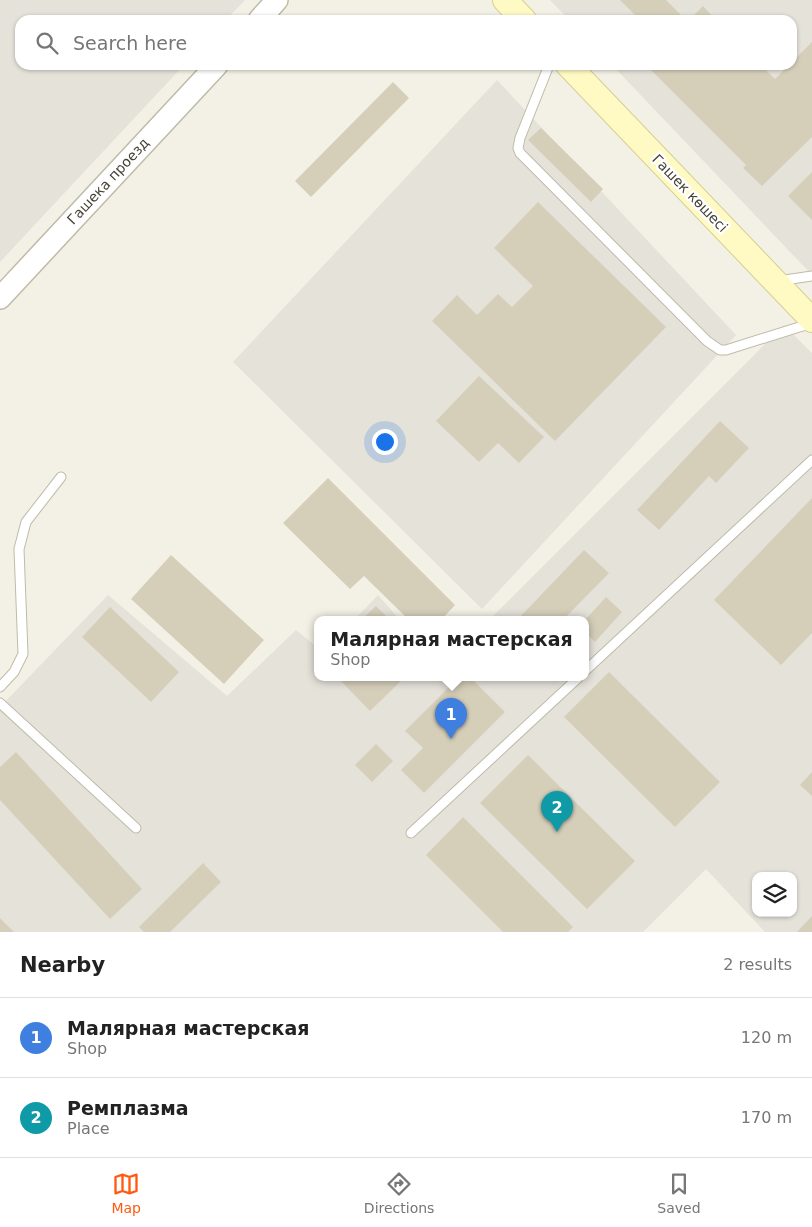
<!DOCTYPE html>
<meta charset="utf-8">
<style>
:root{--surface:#fff;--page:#f6f6f6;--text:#222;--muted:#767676;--line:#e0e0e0;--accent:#ff5a10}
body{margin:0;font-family:"DejaVu Sans",sans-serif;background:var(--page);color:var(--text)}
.controls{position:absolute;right:15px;bottom:15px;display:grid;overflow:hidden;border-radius:10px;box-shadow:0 1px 4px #0004}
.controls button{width:45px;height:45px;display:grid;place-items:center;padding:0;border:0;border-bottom:1px solid var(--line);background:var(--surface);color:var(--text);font:25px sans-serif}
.you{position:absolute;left:384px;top:441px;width:18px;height:18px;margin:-12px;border:4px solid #fff;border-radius:50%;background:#1a73e8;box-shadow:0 0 0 8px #1a73e833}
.badge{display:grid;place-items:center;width:32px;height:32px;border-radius:50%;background:var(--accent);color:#fff;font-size:16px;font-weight:700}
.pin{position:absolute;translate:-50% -41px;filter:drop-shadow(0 1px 2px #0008)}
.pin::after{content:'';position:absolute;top:26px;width:18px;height:15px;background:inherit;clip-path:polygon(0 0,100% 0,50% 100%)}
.popup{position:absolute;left:314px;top:616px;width:275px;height:65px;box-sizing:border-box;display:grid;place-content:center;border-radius:10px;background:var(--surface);filter:drop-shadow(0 1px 4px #0005);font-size:16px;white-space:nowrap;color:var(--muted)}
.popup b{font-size:19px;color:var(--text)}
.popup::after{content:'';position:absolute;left:50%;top:100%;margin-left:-10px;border:10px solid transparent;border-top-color:var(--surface)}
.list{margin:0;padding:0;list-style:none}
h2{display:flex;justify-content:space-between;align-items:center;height:65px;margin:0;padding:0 20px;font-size:21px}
h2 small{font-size:16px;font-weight:400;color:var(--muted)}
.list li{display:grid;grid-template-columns:32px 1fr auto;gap:15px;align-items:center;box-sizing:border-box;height:80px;padding:0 20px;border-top:1px solid var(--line)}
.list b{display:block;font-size:19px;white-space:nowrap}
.list p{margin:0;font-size:16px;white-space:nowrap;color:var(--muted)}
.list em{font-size:16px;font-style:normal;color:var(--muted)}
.icon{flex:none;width:28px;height:28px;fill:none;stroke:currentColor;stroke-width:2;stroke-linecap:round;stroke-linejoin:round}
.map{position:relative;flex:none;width:812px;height:932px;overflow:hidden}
.search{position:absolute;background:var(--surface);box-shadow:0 1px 4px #0004;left:15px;right:15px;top:15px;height:55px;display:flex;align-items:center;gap:12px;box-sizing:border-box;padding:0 18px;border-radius:15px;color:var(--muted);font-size:19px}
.sheet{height:225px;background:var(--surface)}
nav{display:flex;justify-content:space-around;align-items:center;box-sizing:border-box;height:70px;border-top:1px solid var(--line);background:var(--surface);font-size:14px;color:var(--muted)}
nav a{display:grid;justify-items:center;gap:2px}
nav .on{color:var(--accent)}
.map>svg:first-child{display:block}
.industrial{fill:#e5e2da;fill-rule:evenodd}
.building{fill:#d5cfba}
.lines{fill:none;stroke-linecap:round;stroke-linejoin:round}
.service-casing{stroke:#bfbba7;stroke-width:11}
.tertiary-casing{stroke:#bfbba7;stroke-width:24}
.secondary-casing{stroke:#d6cf93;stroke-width:26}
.service{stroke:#fff;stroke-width:9}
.tertiary{stroke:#fff;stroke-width:21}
.secondary{stroke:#fffac3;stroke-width:24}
.labels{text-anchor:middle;stroke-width:5;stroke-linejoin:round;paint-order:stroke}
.street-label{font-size:14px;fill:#464234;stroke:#fff}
</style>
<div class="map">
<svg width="812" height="932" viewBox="0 0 812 932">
<rect width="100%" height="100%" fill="#f3f1e5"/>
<path class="industrial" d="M 0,0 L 245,0 L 226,20 L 20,20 L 20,65 L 184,65 L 0,262 Z
M 550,0 L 812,0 L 812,275 L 612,65 L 792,65 L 792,20 L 569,20 Z
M 497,80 L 736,335 L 482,609 L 233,362 Z
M 784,325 L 812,353 L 812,932 L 765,932 L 706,869 L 643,932 L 0,932 L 0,707 L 108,595 L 227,696 L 296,630 L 317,647 L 317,678 L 585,678 L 585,620 L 489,620 ZM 756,876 L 793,876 L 793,913 L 756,913 Z
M 378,595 L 400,620 L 354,620 Z"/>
<path class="building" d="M 620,0 L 666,0 L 686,20 L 640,20 Z
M 703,6 L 716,20 L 689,20 Z
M 812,42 L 812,137 L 762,186 L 743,168 L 746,165 L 646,65 L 761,65 L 775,79 L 789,65 L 792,65 L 792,62 Z
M 393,82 L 409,98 L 311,197 L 295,181 Z
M 541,128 L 603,189 L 591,202 L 528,140 Z
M 812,172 L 812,220 L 788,196 Z
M 538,202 L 666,327 L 555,441 L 432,321 L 457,295 L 477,315 L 498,294 L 512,307 L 533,286 L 494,248 Z
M 479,376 L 544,437 L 519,463 L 498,443 L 479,462 L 436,421 Z
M 720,421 L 749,448 L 716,483 L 709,476 L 659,530 L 637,510 Z
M 328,478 L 455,605 L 441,620 L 409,620 L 364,576 L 350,589 L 283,523 Z
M 812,498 L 812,633 L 781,665 L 714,600 Z
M 584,550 L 609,573 L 563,620 L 517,620 Z
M 171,555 L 264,640 L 224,684 L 131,599 Z
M 606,597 L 622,612 L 595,642 L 585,632 L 585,620 Z
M 376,606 L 390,620 L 361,620 Z
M 110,607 L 179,672 L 151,702 L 82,637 Z
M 609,672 L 720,782 L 675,827 L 564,717 Z
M 338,678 L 404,678 L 370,711 Z
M 458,678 L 471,678 L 505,712 L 424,793 L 401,770 L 423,748 L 405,731 Z
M 376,744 L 393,761 L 372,782 L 355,765 Z
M 16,752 L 142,889 L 110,919 L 0,800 L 0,767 Z
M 528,755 L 635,861 L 587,909 L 480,803 Z
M 812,772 L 812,796 L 800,785 Z
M 463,817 L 573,927 L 568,932 L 503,932 L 426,855 Z
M 203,863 L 221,882 L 170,932 L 144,932 L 139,927 Z
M 812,916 L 812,932 L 797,932 Z
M 0,918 L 14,932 L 0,932 Z"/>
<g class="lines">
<defs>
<path id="service" d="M 549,65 L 520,138 L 518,148 L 520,153 L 707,341 L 720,350 L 726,350 L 812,323
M 778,281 L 812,276
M 585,671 L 812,460
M 0,687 L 14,672 L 23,654 L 19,549 L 26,522 L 61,477
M 0,703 L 136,828
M 411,833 L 578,678"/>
<path id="tertiary" d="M 259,20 L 277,0
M 0,298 L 217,65"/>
<path id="secondary" d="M 505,0 L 524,20
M 568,65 L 812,320"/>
</defs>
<use href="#service" class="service-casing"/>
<use href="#tertiary" class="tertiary-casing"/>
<use href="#secondary" class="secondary-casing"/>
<use href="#service" class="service"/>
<use href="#tertiary" class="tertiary"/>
<use href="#secondary" class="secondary"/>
</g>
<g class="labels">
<g class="street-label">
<text transform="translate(108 181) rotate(-47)" y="5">Гашека проезд</text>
<text transform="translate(690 193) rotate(46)" y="5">Гашек көшесі</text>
</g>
</g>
</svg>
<div class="controls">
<button><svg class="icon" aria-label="layers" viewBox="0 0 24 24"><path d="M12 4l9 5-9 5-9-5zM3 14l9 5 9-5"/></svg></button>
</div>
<div class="you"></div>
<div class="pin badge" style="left:451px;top:739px;background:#3f7fe0">1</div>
<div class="popup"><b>Малярная мастерская</b>Shop</div>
<div class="pin badge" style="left:557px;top:832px;background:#0f9aa8">2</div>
<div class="search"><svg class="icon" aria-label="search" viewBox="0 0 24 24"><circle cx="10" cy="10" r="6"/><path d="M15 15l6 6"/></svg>Search here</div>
</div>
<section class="sheet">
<h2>Nearby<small>2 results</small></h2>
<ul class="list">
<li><span class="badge" style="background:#3f7fe0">1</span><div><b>Малярная мастерская</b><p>Shop</p></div><em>120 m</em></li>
<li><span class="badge" style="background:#0f9aa8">2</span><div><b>Ремплазма</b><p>Place</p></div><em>170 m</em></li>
</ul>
</section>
<nav>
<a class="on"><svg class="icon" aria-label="map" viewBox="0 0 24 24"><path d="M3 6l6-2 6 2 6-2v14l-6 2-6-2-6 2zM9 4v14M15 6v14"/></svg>Map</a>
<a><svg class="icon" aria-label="directions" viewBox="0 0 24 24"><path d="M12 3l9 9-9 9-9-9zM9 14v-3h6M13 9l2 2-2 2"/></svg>Directions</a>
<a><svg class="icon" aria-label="saved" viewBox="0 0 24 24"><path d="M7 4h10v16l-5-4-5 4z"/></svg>Saved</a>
</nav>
